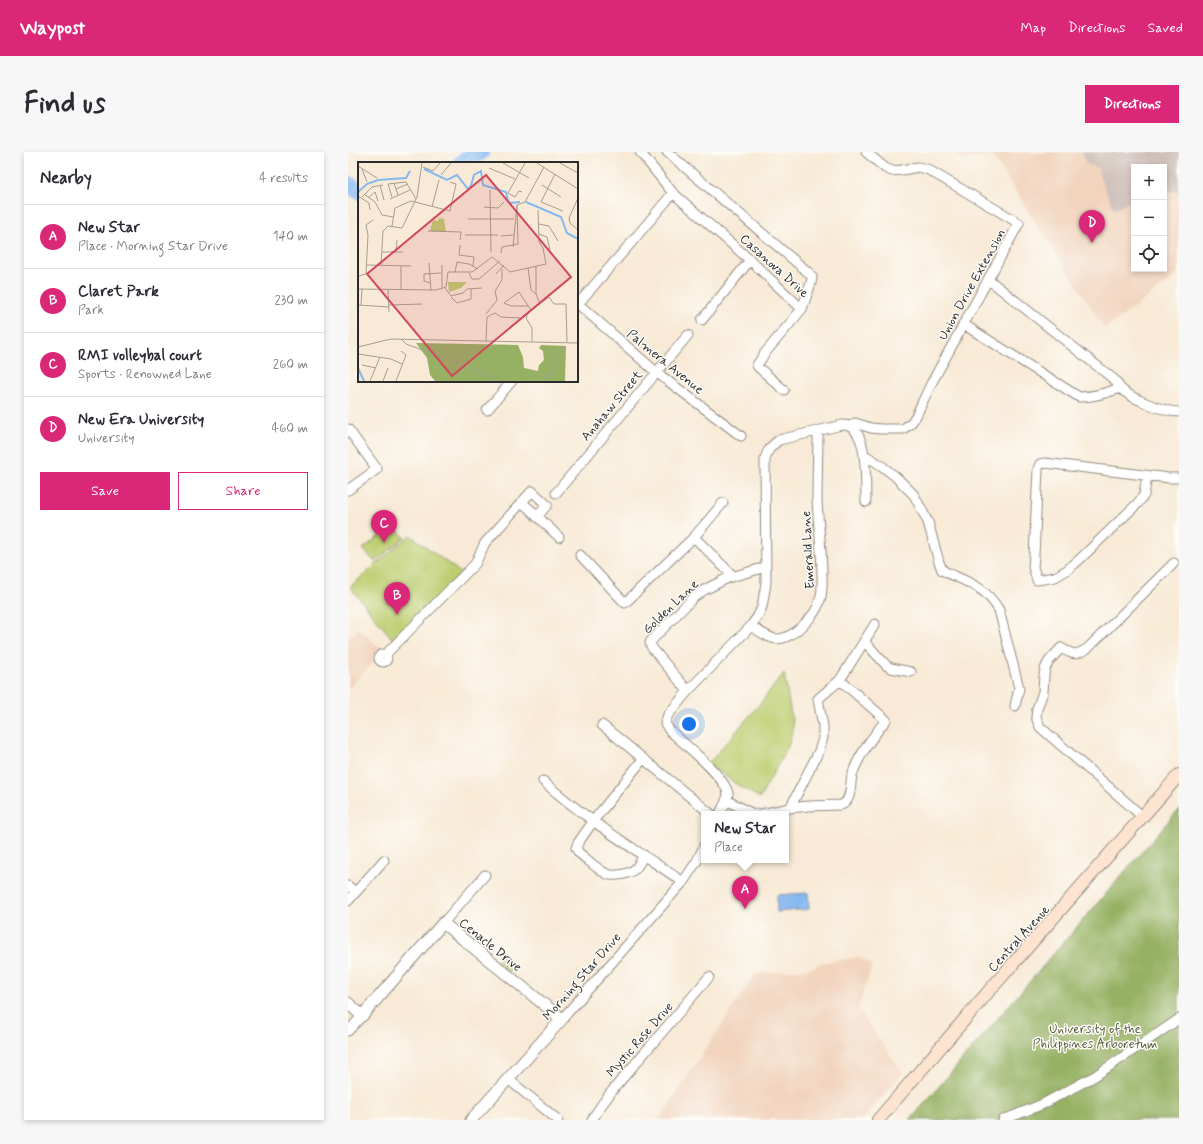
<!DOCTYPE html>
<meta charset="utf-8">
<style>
:root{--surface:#fff;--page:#f7f7f7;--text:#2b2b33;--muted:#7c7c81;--line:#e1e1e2;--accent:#db2777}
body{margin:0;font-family:Mynerve,sans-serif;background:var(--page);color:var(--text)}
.controls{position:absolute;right:12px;top:12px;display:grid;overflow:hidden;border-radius:0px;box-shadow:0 2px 6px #0003}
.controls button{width:36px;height:36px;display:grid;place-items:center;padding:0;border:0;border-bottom:1px solid var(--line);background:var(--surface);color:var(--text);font:20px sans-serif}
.you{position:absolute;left:341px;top:572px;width:14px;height:14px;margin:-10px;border:3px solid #fff;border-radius:50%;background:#1a73e8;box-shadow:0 0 0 6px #1a73e833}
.badge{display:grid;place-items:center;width:26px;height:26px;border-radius:50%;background:var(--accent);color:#fff;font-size:13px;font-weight:700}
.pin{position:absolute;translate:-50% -33px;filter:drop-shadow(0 1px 2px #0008)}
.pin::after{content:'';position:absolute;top:21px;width:14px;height:12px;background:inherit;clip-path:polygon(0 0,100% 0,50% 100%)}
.popup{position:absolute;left:353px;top:659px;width:88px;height:52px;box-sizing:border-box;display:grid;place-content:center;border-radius:0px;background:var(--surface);filter:drop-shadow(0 1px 3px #0005);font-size:13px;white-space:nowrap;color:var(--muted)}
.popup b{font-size:15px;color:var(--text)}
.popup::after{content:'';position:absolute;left:50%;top:100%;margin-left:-8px;border:8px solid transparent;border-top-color:var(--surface)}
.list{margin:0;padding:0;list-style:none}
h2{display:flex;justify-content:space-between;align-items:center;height:52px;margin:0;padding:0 16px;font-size:17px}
h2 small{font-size:13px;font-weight:400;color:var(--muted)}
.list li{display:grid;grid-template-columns:26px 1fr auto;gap:12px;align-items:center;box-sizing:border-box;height:64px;padding:0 16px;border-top:1px solid var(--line)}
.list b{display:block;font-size:15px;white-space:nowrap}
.list p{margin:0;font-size:13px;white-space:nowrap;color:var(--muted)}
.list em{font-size:13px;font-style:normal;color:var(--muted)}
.actions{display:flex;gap:8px;padding:12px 16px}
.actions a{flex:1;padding:9px 0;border:1px solid var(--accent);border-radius:0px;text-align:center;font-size:14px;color:var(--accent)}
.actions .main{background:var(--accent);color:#fff}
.icon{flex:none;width:22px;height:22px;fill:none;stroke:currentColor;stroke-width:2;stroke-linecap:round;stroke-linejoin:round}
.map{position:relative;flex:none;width:831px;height:968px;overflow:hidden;border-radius:0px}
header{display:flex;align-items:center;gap:24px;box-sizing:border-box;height:56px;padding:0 20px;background:var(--accent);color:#fff}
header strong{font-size:19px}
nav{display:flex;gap:22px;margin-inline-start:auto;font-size:14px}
.intro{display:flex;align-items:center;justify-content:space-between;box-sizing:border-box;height:96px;padding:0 24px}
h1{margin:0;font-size:28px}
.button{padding:10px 18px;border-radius:0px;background:var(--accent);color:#fff;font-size:14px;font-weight:700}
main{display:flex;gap:24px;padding:0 24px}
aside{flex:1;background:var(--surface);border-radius:0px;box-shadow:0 2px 6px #0003}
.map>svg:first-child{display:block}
.built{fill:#f2d4be;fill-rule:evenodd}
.industrial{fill:#cfc0ba}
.green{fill:#bdce71;stroke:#747c4e}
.forest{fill:#96b163;stroke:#606e47}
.water{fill:#83b8f1;stroke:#57728e}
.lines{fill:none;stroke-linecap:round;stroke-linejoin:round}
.river{stroke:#83b8f1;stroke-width:17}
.minor-casing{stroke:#928a80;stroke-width:11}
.tertiary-casing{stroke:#928a80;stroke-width:13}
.secondary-casing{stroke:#928a80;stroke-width:14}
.minor{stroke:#fff;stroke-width:9}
.tertiary{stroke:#fff;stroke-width:11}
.secondary{stroke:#fde4d1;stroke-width:12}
.labels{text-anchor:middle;stroke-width:3;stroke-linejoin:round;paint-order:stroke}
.street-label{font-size:13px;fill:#2b2b2b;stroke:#fdfcf7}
.park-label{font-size:13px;fill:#575c40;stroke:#fdfcf7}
.inset-river{fill:none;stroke:#83b8f1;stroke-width:2}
.inset-road{fill:none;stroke:#a69e92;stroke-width:1}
.view{fill:#d1495b;fill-opacity:0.15;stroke:#d1495b;stroke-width:2}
.inset-edge{fill:none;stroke:#2b2b2b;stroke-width:2}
</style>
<header>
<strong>Waypost</strong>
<nav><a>Map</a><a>Directions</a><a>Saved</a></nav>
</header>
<div class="intro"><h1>Find us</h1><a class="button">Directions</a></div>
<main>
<aside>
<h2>Nearby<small>4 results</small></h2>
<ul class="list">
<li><span class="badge">A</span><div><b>New Star</b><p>Place · Morning Star Drive</p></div><em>140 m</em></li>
<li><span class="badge">B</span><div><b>Claret Park</b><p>Park</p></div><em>230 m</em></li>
<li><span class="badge">C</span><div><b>RMI volleybal court</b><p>Sports · Renowned Lane</p></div><em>260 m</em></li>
<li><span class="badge">D</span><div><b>New Era University</b><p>University</p></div><em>460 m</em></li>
</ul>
<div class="actions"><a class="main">Save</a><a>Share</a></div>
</aside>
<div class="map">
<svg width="831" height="968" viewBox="0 0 831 968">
<rect width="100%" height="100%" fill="#fdfcf7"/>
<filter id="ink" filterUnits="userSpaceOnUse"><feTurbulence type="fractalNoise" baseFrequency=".025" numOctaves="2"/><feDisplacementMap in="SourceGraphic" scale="8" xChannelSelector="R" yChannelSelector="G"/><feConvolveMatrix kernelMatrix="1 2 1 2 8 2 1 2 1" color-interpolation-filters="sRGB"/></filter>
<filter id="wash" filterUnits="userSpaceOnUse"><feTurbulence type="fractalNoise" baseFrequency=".012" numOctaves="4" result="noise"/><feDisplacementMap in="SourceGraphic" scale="16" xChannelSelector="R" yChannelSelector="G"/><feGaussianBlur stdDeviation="0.9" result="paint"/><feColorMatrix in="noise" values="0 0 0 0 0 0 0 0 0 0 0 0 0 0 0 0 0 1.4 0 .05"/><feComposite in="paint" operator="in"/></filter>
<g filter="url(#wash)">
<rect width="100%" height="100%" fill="#f8ead6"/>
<path class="built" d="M 605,0 L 831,0 L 831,119 L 819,131 L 757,177 L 644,3 L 615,8 ZM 786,15 L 816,15 L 816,117 L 786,117 Z
M 11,477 L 36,499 L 0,537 L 0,486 Z
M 511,805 L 524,813 L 510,857 L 555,921 L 514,968 L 311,968 L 407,822 L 465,816 L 473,811 Z"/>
<path class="industrial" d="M 735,0 L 831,0 L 831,41 L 816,37 L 816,15 L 786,15 L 786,48 L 766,57 L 752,26 L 750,16 L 737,11 Z"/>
<path class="green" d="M 44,374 L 57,385 L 27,410 L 15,397 Z
M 62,383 L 113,421 L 47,490 L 2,435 Z
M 436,521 L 445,574 L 441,592 L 412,646 L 391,634 L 360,612 L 411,553 Z
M 153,803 L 166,813 L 160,820 L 147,810 Z"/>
<path class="forest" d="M 831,657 L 831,968 L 562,968 Z"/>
<path class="water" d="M 460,741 L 461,757 L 429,760 L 429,743 Z"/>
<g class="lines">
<path class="river" d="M 113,11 L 133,0
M 0,32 L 11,39"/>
</g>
</g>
<g filter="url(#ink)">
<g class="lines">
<defs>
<path id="minor" d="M 292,0 L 325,41 L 402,108 L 454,157
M 319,0 L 461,121 L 464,125 L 463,131 L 454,157 L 417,201 L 409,213 L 410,215 L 436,238
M 640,127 L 768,229 C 769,231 771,235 773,237 C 784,247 817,260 831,260
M 229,151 L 308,220 L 393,284
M 229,153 L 283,91 L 325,41
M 354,168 L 402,108
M 615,172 L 731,245 C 745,245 759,241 772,236
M 139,258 L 164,229
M 503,274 L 507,271 L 523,276 L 533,277 L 555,277 L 563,271 L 568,264 L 573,253 L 583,232 L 671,71 L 579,17 L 570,15 L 554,18 L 544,19 L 537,16 L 518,0
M 0,277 L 29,317 L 0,338
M 517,303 L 534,314 L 548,325 L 566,343 L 580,370 L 591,410 L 594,418 C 619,431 635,432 651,458 L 671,536 L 667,554
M 799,324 L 796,343 L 790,351 L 731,408 L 719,418 L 707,425 L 689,428 L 685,415 L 686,404 L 690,317 L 692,312 L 697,311 L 821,326 L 831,326
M 208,341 L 340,183
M 174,350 L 184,339 L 199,353 L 189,365
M 346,385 L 375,351
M 232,403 L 277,451 L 346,385 L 385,424
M 403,474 C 420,485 429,494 448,479 C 458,472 469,460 472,448 C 475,439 474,430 474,421 C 474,397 470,373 469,348 C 469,325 470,302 470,279
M 516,489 L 538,513 L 543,516 L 563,520
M31 506a4 4 0 1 1 8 0a4 4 0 1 1-8 0Z
M 38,502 L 127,412 L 137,391 L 174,350 L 211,385
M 340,539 L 304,496 L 302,491 L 303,489 L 346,445 L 356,438 L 380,426 L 418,415
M 254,573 L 363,662
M 291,612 L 246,668 L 230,691 L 228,696 L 231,701 C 239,707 250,718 259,722 C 267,725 281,722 287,717 C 291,713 293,708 296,703
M 195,629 C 237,667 287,697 335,730
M 378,648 L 405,662 L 413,662 L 442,656 L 471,599 L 475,586 L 475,574 L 470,547 L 492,528 L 527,472
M 442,656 L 460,654 L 493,653 C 504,650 502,632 504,623 C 511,602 525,585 538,568 L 492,528
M 372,662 C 374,656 380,648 380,642 C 378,625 334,590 321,578 L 317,571 L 320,563 L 340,539 L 403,474 L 410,464 L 414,455 L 418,431 L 417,308 C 419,298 423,294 431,288 L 494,273 C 522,271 517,332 518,350
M 795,665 L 692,575 L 688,565 L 689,557 L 695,540 L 696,523 L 697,517 L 701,509 L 713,496 C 725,503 728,504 740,496 L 826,411
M 0,734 L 8,740
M 0,749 L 36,708
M 95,771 L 137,723
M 214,867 L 335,730 L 349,709 L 356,694
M 0,879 L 14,864
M 160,927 L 210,968
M 244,968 C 258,944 275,926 293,905 C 316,878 338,852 361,825
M 655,968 L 695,952 L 747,924 L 831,867"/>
<path id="tertiary" d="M 0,851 L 14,864 L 95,771 L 214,867 L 123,968"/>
<path id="secondary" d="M 530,968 L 641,839 L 831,623"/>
</defs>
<use href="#minor" class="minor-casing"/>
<use href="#tertiary" class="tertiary-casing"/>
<use href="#secondary" class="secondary-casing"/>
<use href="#minor" class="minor"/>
<use href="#tertiary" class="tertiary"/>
<use href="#secondary" class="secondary"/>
</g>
</g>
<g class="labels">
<g class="street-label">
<text transform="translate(427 113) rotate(42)" y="5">Casanova Drive</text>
<text transform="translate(623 132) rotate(-61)" y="5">Union Drive Extension</text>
<text transform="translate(318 209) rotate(39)" y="5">Palmera Avenue</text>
<text transform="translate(263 253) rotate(-50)" y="5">Anahaw Street</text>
<text transform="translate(459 398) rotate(-93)" y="5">Emerald Lane</text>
<text transform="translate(322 454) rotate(-44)" y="5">Golden Lane</text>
<text transform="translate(670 786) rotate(-48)" y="5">Central Avenue</text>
<text transform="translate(143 792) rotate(39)" y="5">Cenacle Drive</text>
<text transform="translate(233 824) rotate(-49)" y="5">Morning Star Drive</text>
<text transform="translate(291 887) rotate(-49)" y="5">Mystic Rose Drive</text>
</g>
<g class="park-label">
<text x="747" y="881">University of the<tspan x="747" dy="15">Philippines Arboretum</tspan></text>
</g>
</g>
<g transform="translate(10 10)">
<rect width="220" height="220" fill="#f8ead6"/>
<path d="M 81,56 L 86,57 L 88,70 L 72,69 L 75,58 L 80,59 ZM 90,120 L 109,120 L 103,126 L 91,130 Z" fill="#bdce71"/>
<path d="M 58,181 L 160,183 L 165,195 L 166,206 L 180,209 L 181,203 L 186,198 L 185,189 L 181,186 L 183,183 L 208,184 L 207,219 L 77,219 L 72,213 L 69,196 Z" fill="#96b163"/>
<path class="inset-river" d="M 66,7 L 89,18 L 99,13 L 110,27 L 113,24 L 116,13 L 123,9 L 125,23 L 148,30 L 150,39 L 153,41 L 162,40M 0,30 L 9,22 L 20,18 L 48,16 L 52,9M 168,40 L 203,55 L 209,71 L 220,77M 0,206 L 6,219"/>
<path class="inset-road" d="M 145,1 L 171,16M 179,1 L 220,27M 202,1 L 220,11M 0,4 L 19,16M 65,5 L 75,9 L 82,1M 131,6 L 157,17M 4,7 L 9,20M 197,12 L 183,40 L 205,49M 83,13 L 93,1M 36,21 L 40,33M 22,23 L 26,38M 184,23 L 203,35M 38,27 L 50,22M 132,28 L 133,90M 164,30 L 161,29 L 157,35 L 150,31 L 167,1M 6,32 L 17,40 L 24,53 L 35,55M 0,34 L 11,41 L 12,48M 4,35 L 14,25 L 25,23M 34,35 L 30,22 L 48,20 L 58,37M 10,36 L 17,30 L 20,39M 220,36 L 211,56 L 212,61 L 220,68M 32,37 L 52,28M 159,43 L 167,40 L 186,5M 74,45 L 81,18M 126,45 L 140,46 L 146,40M 110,57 L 156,57M 181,62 L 191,64 L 200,79M 34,64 L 37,46 L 53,39 L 92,49 L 98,22 L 92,20M 70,69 L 103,70 L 102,78M 181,72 L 189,75 L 192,88M 107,73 L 140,73M 143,74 L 156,73M 102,83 L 101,93 L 116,95 L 115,104M 155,85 L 159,43M 24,90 L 45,90M 38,90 L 39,78M 143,91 L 144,85 L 160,82 L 159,43M 71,101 L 73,129M 8,103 L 53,104M 23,103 L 25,69 L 30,64 L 44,66 L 59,35 L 64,1M 84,103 L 84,127M 43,104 L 43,128M 178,104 L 178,132 L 182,142M 170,106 L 173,128 L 178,132M 97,110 L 99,100 L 111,102 L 120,107M 111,111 L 114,117 L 121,117 L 142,99M 138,112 L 146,103M 0,114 L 8,112 L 10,73 L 8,63 L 15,58M 72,121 L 66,119 L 66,112 L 83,111M 87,126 L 93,134 L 105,131 L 109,127 L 124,126M 0,127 L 78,128 L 88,125 L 90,110 L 114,110 L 134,95 L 152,110 L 188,102 L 185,86 L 181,80 L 180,48M 30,128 L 31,150M 93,135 L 99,141 L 113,137 L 113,127M 0,143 L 31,145M 3,143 L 4,127M 31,143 L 64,142M 170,144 L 153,144 L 146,141 L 161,130 L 173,148 L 191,135 L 196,142 L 208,142 L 209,180M 170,151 L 168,156 L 174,166 L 174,179M 128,152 L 139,138 L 137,129 L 144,118 L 144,107M 43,177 L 48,182 L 114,206 L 140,219M 128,179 L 129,155 L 137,151 L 143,155 L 162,156M 0,185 L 33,177 L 220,181M 0,192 L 33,197 L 44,202M 197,194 L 205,185M 4,203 L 18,206M 12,219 L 22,195M 25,219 L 30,206M 38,219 L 48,193 L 43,189M 185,219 L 187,214 L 194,212 L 194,204 L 199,198 L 193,190"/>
<path class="view" d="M 128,13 L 213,115 L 94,214 L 9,112 Z"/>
<rect width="220" height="220" class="inset-edge"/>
</g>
</svg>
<div class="controls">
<button>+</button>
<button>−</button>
<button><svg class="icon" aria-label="locate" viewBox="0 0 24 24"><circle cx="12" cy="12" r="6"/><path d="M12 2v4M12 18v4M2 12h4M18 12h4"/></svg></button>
</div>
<div class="you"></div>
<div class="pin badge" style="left:397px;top:757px">A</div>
<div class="popup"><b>New Star</b>Place</div>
<div class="pin badge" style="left:49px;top:463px">B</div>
<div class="pin badge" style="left:36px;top:391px">C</div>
<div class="pin badge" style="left:744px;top:91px">D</div>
</div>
</main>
